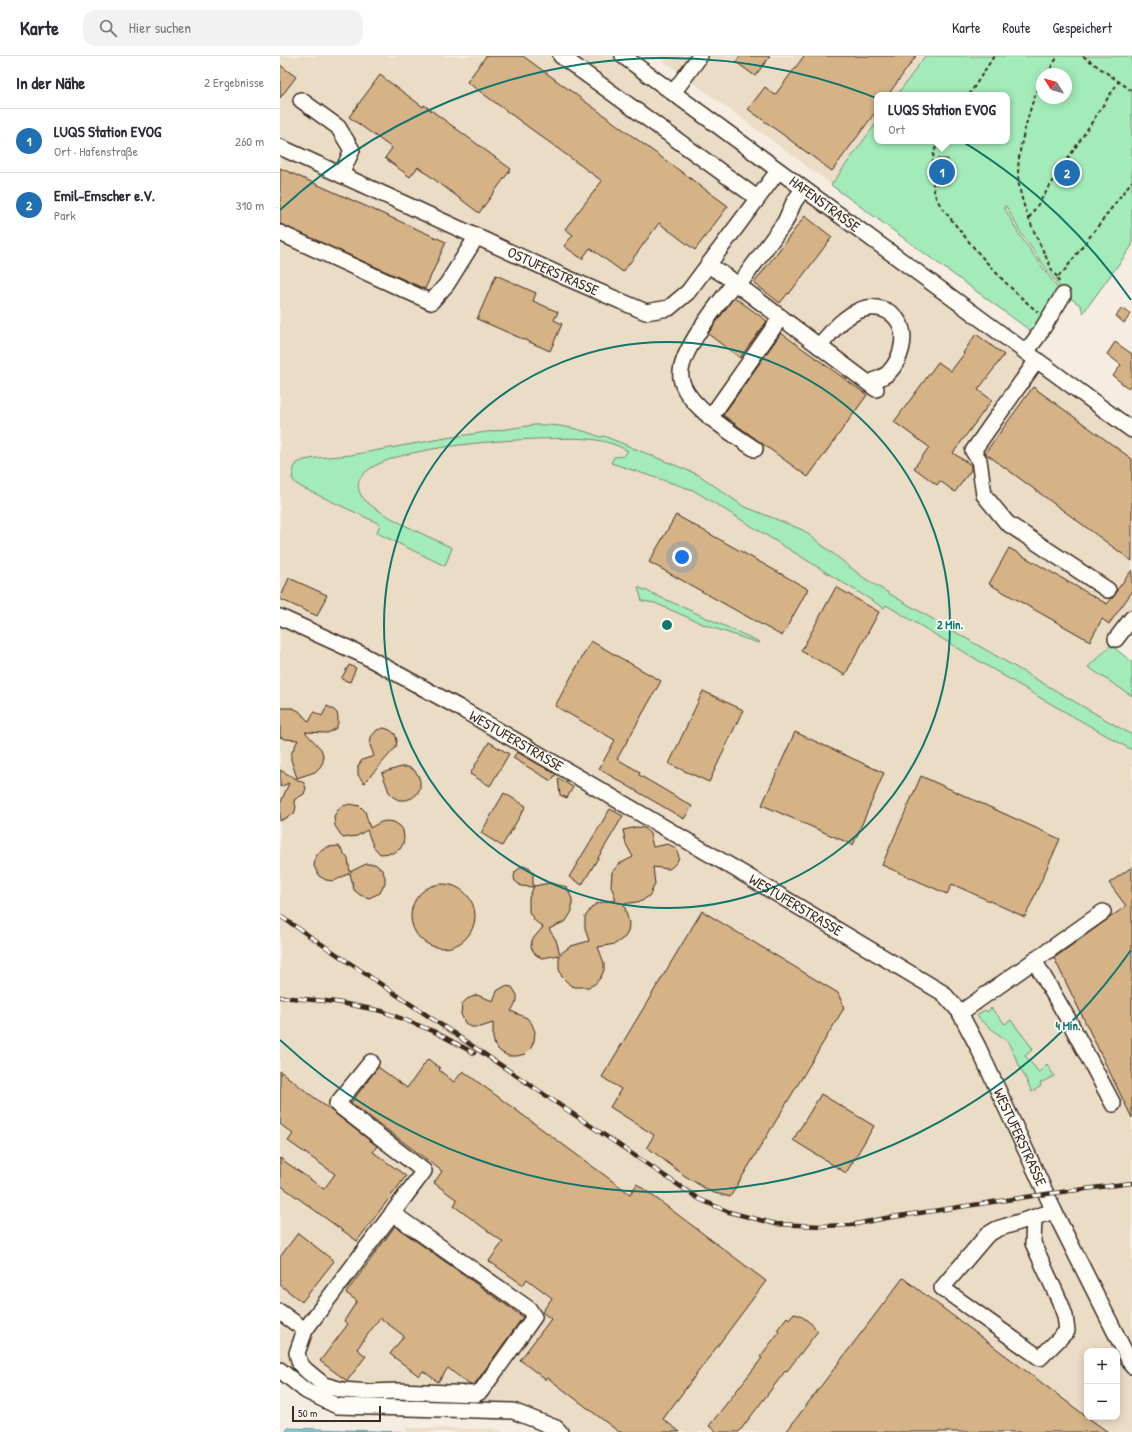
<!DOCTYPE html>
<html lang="de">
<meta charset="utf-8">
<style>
:root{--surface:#fff;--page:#f2f2f3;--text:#2b2b33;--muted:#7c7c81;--line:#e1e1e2;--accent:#1f6fb2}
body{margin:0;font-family:"Patrick Hand",sans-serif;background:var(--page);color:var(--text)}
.controls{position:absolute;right:12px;bottom:12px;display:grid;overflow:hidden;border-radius:8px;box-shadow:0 2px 10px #0003}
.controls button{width:36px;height:36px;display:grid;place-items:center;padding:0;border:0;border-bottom:1px solid var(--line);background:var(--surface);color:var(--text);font:20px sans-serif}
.compass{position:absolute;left:756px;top:12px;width:36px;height:36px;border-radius:50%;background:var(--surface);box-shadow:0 2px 10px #0003;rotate:307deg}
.scale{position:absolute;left:12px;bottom:10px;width:89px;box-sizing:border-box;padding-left:4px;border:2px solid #3b2a1e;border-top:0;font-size:11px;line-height:14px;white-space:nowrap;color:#3b2a1e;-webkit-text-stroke:3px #fdfcf7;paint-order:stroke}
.you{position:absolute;left:402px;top:501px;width:14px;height:14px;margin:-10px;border:3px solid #fff;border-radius:50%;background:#1a73e8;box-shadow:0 0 0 6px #1a73e833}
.badge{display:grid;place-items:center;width:26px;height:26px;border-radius:50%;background:var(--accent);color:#fff;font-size:13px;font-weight:700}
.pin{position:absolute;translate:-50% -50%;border:2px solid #fff;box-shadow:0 1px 4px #0006}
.popup{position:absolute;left:594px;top:36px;width:136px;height:52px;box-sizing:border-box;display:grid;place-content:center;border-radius:8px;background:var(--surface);filter:drop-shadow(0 1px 3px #0005);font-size:13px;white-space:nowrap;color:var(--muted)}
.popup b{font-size:15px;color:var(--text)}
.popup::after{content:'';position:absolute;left:50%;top:100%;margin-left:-8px;border:8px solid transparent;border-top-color:var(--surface)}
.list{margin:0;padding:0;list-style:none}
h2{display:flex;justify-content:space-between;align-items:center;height:52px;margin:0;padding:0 16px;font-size:17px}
h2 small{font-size:13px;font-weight:400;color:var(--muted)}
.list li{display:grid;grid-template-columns:26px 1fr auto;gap:12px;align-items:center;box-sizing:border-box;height:64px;padding:0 16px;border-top:1px solid var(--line)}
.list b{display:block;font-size:15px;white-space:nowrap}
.list p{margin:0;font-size:13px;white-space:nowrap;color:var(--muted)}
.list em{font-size:13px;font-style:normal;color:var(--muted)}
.icon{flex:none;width:22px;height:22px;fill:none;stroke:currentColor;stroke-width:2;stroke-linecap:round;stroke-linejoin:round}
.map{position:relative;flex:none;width:852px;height:1376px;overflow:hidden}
header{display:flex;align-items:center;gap:24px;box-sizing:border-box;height:56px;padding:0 20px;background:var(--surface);border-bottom:1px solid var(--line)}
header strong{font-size:19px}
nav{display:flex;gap:22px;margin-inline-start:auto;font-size:14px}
.search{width:280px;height:36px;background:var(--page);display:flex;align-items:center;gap:10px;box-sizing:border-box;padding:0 14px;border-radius:12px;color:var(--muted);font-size:15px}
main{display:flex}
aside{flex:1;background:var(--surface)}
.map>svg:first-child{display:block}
.built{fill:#ebdcc6;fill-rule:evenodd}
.green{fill:#a3ebb9;stroke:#6f8a6c;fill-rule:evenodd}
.water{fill:#84d0e3;stroke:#678e94}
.building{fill:#d5b387;stroke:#3b2a1e}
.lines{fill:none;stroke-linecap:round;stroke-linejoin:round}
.minor-casing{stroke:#3b2a1e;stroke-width:18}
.path{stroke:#3b2a1e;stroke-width:2;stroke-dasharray:4 3;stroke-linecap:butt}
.minor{stroke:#fdfcf7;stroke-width:15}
.rail-casing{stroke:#3b2a1e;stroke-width:4.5}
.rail{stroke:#fdfcf7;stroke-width:3;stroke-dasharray:9;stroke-linecap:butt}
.ring{fill:none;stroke:#0f766e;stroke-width:2}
.labels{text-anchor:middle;stroke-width:3.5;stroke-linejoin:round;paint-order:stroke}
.street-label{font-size:15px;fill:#3b2a1e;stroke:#fdfcf7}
.centre{fill:#0f766e;stroke:#fdfcf7;stroke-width:2}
.ring-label{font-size:12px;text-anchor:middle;font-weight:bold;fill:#0f766e;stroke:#fdfcf7;stroke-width:3.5;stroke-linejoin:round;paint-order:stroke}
</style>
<header>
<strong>Karte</strong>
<div class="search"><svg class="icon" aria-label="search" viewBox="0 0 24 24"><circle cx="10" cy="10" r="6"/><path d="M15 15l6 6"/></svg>Hier suchen</div>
<nav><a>Karte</a><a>Route</a><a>Gespeichert</a></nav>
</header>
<main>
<aside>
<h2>In der Nähe<small>2 Ergebnisse</small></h2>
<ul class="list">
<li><span class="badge">1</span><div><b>LUQS Station EVOG</b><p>Ort · Hafenstraße</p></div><em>260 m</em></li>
<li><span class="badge">2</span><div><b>Emil-Emscher e.V.</b><p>Park</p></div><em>310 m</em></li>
</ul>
</aside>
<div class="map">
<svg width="852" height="1376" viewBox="0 0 852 1376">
<rect width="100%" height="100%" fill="#f5ede1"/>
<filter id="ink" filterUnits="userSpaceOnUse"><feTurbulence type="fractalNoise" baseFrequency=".025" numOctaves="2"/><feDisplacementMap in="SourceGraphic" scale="8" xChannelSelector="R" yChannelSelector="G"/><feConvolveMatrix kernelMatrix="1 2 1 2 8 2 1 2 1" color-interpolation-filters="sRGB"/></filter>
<g filter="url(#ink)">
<path class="built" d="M 0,0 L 333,0 L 852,378 L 852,559 L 834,582 L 831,589 L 808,611 L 852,640 L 852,1376 L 276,1376 L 234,1360 L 56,1356 L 35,1348 L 0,1318 ZM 807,1295 L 837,1295 L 837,1361 L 807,1361 Z
M 377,0 L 644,0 L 616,39 L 597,39 L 597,65 L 551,128 Z
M 126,1372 L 210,1373 L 225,1376 L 126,1376 Z"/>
<path class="green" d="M 645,0 L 852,0 L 852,190 L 803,257 L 801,250 L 784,237 L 742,179 L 726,150 L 724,151 L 740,180 L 782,238 L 755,278 L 551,129 L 597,66 L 597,85 L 727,85 L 727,39 L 617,39 ZM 762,18 L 786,18 L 786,42 L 762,42 Z
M 254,369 C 277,368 299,372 320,381 L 324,380 L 419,419 L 463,450 L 523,474 L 584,522 L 615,541 L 852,679 L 852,694 L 759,641 L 606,549 L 604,552 L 413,434 L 331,407 L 334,401 L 344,400 L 348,395 C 336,388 322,384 308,383 C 279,380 51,386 81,439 C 90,456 153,482 172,492 L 165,510 L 97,477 L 100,468 L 23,432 L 15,427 L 12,422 L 14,412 L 17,407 L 24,404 L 36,402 L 71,399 L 166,382 Z
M 358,531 L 480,586 L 478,587 L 425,569 L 375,547 L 362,545 Z
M 831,589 L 852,606 L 852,640 L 808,611 Z
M 711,952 L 725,968 L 731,964 L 753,993 L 745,1000 L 759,1016 L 767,1008 L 774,1020 L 760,1027 L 761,1030 L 752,1036 L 728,986 L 699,963 L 697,959 L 705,954 L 707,956 Z"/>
<path class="water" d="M 8,1372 L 122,1376 L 6,1376 Z"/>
<path class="building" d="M 206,0 L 243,0 L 448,150 L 415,194 L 379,167 L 343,216 L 310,192 L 302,203 L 284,190 L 293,179 L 285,173 L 322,125 L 187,26 Z
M 460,0 L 490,0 L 475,20 L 456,6 Z
M 524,0 L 636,0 L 608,39 L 597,39 L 597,54 L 552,115 L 468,53 L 485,31 L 495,39 Z
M 0,9 L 16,21 L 0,42 Z
M 100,19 L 143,51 L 144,49 L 231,113 L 199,157 L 138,111 L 130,121 L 105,102 L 112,92 L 69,61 Z
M 656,103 L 668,103 L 668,128 L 656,128 Z
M 0,112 L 166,186 L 145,233 L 0,168 Z
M 525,160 L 552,181 L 509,238 L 508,237 L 500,247 L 474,227 Z
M 216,219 L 256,237 L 253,245 L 278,256 L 274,264 L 282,268 L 270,295 L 197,263 Z
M 454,241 L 487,265 L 460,302 L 428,278 Z
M 842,252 L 851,258 L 844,267 L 836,260 Z
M 501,277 L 587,339 L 528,421 L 443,359 Z
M 696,278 L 724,299 L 698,334 L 712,344 L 673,397 L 691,409 L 691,414 L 675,436 L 660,425 L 657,429 L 634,412 L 649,391 L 614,366 L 658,306 L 671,315 L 684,298 L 683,297 Z
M 835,286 L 852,298 L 852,327 L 848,332 L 833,320 L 841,309 L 827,298 Z
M 753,331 L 852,403 L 852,505 L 705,397 Z
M 396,459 L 528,533 L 502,580 L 369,506 Z
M 729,492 L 827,548 L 835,539 L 837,534 L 852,514 L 852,536 L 829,568 L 822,563 L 810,585 L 709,528 Z
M 9,522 L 47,539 L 37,560 L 0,543 Z
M 556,531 L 599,556 L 565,619 L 521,595 Z
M 311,585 L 381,625 L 337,703 L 360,716 L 359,719 L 412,750 L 404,763 L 319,713 L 335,684 L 275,650 Z
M 69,609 L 76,612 L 70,626 L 61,623 Z
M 423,635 L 463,654 L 429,726 L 389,708 Z
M 47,650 L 53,653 L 57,657 L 58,661 L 58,667 L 56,672 L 52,675 L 47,677 L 25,676 L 41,693 L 43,699 L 43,706 L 40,711 L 35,716 L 17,722 L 11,704 L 11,698 L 18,684 L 5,683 L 0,681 L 0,652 L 13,652 L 19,655 L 29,666 L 34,656 L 42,660 Z
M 104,672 L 110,674 L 115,678 L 117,684 L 116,691 L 84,727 L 78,719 L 78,710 L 82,704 L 94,700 L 90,689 L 91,681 L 97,674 Z
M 515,676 L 604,717 L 573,789 L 482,749 Z
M 209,686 L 229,698 L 210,730 L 190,718 Z
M 237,696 L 276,718 L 271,725 L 233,702 Z
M 121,711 L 128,711 L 134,714 L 138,719 L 140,725 L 140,732 L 137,738 L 132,742 L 126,744 L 119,744 L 113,741 L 109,736 L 102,717 Z
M 0,714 L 24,727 L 26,732 L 24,738 L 14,744 L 16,751 L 14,758 L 0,765 L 0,748 L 9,727 L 0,731 Z
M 641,720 L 780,783 L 745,861 L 672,828 L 667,838 L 602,809 Z
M 278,722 L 293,731 L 287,742 L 280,739 Z
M 224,737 L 246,750 L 222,790 L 201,777 Z
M 70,748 L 80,750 L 85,755 L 90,772 L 101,766 L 107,765 L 114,766 L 120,770 L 123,774 L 124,782 L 123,788 L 120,793 L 113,797 L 100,798 L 93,790 L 87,774 L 77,780 L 63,782 L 55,770 L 54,760 L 60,751 Z
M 330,753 L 343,760 L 302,829 L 289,821 Z
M 357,771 L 365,772 L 370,778 L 373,791 L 388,788 L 396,792 L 399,801 L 397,806 L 392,811 L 389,813 L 373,811 L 375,828 L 370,839 L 362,845 L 344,848 L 349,867 L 348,876 L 345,881 L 335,888 L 318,891 L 324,907 L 324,914 L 321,921 L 315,928 L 309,931 L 295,931 L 290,929 L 282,921 L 279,913 L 279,899 L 262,902 L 256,899 L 253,895 L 251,891 L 252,884 L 263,871 L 255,865 L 249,856 L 249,842 L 254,830 L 270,827 L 287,831 L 292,843 L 292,855 L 286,865 L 269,873 L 276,884 L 280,898 L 291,890 L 309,885 L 305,872 L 305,861 L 312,851 L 316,848 L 323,846 L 336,844 L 331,830 L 332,816 L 339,808 L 353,801 L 346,788 L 343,774 Z
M 59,790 L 68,803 L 70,816 L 86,808 L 95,808 L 102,814 L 105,821 L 105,827 L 100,837 L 89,842 L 80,839 L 74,834 L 70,817 L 54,825 L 46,824 L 39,820 L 34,810 L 35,803 L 38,797 L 47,791 Z
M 242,810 L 249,811 L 253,816 L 253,831 L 241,830 L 235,825 L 234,822 L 235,816 Z
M 852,811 L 852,1062 L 774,902 L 846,850 L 829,827 Z
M131 860a32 32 0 1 1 64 0a32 32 0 1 1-64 0Z
M 422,855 L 558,937 L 564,952 L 450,1141 L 431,1136 L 405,1120 L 367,1091 L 374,1079 L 330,1051 L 341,1033 L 322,1021 Z
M 225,930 L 232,931 L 237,939 L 237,945 L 231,955 L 247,962 L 252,968 L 255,976 L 254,985 L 251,992 L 245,998 L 237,1000 L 228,1000 L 221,996 L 215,990 L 213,982 L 213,967 L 201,971 L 191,971 L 185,967 L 181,958 L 182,948 L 187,943 L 197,939 L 213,945 L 217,935 Z
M 148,1003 L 160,1012 L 159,1014 L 174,1026 L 183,1015 L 350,1138 L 357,1128 L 486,1225 L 383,1363 L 400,1376 L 339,1376 L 268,1322 L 266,1324 L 240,1304 L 271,1263 L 262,1256 L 272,1242 L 247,1223 L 243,1229 L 209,1205 L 223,1186 L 174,1150 L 177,1144 L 154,1127 L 162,1115 L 71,1047 L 98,1011 L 127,1032 Z
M 0,1015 L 97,1090 L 93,1096 L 126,1120 L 77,1185 L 0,1129 L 0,1102 L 44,1133 L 55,1118 L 8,1085 L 13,1078 L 0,1068 Z
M 541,1038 L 594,1070 L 566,1117 L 513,1084 Z
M 115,1170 L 243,1261 L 194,1329 L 190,1329 L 168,1312 L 158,1326 L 143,1315 L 139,1320 L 110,1298 L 124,1280 L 100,1262 L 77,1293 L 86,1300 L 67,1325 L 40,1305 L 68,1268 L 64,1265 L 77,1245 L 66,1237 Z
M 18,1177 L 54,1205 L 22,1246 L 0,1229 L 0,1201 Z
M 623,1222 L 807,1361 L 828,1376 L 506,1376 Z
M 514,1257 L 517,1259 L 520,1259 L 534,1270 L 534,1272 L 538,1275 L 507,1315 L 506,1314 L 459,1376 L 437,1376 L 429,1370 L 482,1302 L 480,1301 L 499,1276 L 497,1274 L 507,1261 L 509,1263 Z"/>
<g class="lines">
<defs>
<g id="minor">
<path d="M 281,0 L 477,142"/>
<path id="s1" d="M 343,0 L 852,374"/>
<path d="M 393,37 L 420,0"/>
<path d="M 21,44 L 58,71 L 72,94 L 61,119"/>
<path id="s2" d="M 0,91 L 287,222 L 366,256 L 389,252 L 408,236 L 498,115"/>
<path d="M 0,177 L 151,246 L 167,228 L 197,180"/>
<path d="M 428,209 L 446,220 L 596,333"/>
<path d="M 454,227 C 440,246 397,298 401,322 C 405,349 453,378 475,393"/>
<path d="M 458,230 L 505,166 L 514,146 L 523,133"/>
<path d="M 539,290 C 550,278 562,262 578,255 C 593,248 612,252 620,268 C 627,283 620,304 610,315 C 605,322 595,322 590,328"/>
<path d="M 746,296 L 758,280 L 783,239"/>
<path d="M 757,304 L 693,395 L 699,404 L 704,439 L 727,467 L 828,534"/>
<path d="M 430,362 L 501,261"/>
<path id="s3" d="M 0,561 L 83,599 L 178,651 L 452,811 L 663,937 L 679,955 L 698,991 L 774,1155 L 852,1310"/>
<path d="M 836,583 L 852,562"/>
<path d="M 754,904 L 788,963 L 833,1048"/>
<path d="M 680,957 L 823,856"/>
<path d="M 91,1006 L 57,1048 L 144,1115 L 25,1274 L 17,1297 L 20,1308 L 27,1315 L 44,1329 L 62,1334 L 90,1336 L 118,1335 L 196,1338 L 201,1335 L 254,1261 L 249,1253 L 112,1157"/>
<path d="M 754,1162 L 753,1187 L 780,1246 L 785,1260 L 787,1275 L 760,1302 L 662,1232 L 707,1179 L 717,1173 L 774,1155"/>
<path d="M 0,1256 L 25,1274"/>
<path d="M 0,1314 L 26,1335 L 57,1350 L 233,1355 L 276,1372 L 280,1376"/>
</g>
</defs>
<use href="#minor" class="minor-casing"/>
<path class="path" d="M 803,0 L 852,35
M 767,18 L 778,0
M 762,26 C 754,39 750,54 746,69 C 741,87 736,110 739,129 C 744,159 760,187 772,214 L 777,221
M 689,39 L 714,0
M 660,85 C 658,88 655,92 654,96 C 652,104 652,131 655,139 C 659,149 667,158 674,167 C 699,199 726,230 758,256
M 749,162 L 839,25
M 779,226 L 777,221 L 784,215 L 852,125"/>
<use href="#minor" class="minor"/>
<defs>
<path id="rail" d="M 0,860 L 419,1143 L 449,1156 L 496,1168 L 541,1170 L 571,1169 L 606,1162 L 766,1138 L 852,1127
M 0,941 L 56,946 L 102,955 L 153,975 L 194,997"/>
</defs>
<use href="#rail" class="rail-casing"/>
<use href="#rail" class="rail"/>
</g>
</g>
<g class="ring">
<circle cx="387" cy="569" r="283"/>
<path d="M851 894A567 567 0 0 1 0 984M0 154A567 567 0 0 1 851 244"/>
</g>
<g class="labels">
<g class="street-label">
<text dy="5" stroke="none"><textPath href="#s1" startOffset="250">HAFENSTRASSE</textPath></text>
<text dy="5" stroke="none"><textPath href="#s2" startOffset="300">OSTUFERSTRASSE</textPath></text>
<text dy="5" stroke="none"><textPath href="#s3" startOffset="267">WESTUFERSTRASSE</textPath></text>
<text dy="5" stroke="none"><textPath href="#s3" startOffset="591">WESTUFERSTRASSE</textPath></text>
<text dy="5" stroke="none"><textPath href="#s3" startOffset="927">WESTUFERSTRASSE</textPath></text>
</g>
</g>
<circle cx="387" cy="569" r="6" class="centre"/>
<g class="ring-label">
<text x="670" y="573">2 Min.</text>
<text x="788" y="974">4 Min.</text>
</g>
</svg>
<div class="controls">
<button>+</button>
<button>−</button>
</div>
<svg class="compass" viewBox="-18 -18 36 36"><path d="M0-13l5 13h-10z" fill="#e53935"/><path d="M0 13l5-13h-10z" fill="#7c7c81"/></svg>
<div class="scale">50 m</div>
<div class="you"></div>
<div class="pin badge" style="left:662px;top:116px">1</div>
<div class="popup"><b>LUQS Station EVOG</b>Ort</div>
<div class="pin badge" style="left:787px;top:117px">2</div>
</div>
</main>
